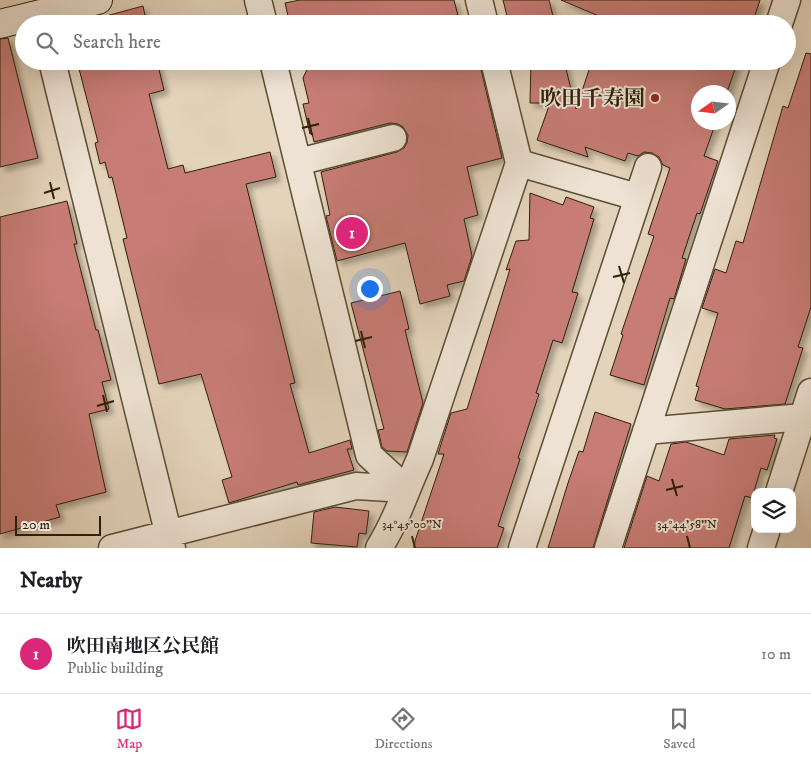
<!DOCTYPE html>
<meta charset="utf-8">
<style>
:root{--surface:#fff;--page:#f6f6f6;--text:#202124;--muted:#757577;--line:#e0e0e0;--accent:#db2777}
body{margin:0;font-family:"IM FELL DW Pica","Noto Serif JP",serif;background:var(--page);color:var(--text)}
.controls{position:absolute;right:15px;bottom:15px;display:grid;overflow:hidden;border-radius:10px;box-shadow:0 5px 20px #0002}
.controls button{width:45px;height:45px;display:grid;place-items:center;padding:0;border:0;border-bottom:1px solid var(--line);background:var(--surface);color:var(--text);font:25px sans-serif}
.compass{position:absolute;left:691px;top:85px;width:45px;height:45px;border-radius:50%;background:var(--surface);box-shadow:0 5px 20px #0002;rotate:256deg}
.scale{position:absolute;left:15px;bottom:12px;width:86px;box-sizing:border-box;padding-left:5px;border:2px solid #2f2008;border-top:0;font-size:14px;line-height:18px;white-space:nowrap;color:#2f2008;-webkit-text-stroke:4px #ede2d3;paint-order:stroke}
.you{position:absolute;left:369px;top:288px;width:18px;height:18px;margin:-12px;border:4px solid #fff;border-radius:50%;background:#1a73e8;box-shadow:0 0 0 8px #1a73e833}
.badge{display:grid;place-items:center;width:32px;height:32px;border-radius:50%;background:var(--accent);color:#fff;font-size:16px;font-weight:700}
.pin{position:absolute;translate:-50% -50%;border:2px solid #fff;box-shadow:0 1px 5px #0006}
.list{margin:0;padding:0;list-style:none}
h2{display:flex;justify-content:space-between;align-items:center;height:65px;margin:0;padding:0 20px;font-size:21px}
h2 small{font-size:16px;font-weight:400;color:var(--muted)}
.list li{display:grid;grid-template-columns:32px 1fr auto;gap:15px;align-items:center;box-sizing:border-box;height:80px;padding:0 20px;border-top:1px solid var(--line)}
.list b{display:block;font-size:19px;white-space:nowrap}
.list p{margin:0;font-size:16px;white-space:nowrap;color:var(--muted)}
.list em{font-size:16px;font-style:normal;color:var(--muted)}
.icon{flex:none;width:28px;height:28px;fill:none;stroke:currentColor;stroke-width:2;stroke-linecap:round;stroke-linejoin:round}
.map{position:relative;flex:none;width:811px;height:548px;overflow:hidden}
.search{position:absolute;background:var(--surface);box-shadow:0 5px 20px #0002;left:15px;right:15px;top:15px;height:55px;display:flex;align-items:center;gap:12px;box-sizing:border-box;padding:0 18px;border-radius:28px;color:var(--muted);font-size:19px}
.sheet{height:145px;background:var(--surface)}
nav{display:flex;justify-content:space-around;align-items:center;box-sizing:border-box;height:70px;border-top:1px solid var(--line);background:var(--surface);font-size:14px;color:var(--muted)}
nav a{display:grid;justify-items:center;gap:2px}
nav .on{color:var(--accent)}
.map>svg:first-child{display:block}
.building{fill:#c77b74;stroke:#2f2008;filter:url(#shadow)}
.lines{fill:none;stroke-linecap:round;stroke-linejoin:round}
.street-casing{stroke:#5c4d35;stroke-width:29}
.secondary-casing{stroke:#2f2008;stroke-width:30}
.street{stroke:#ede2d3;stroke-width:26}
.secondary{stroke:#ede2d3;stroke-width:28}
.ticks{fill:none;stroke:#2f2008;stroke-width:2}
.poi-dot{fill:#8f2418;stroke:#ede2d3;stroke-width:2}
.labels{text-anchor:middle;stroke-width:4;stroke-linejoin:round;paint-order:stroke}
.poi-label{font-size:21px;font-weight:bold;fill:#2f2008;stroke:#ede2d3;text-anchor:end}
.ticks-label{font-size:12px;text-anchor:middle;fill:#2f2008;stroke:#ede2d3;stroke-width:4;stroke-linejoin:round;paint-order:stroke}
</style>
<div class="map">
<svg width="811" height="548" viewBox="0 0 811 548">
<defs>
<filter id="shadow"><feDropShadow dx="4.5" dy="4.5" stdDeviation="2.5" flood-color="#0004"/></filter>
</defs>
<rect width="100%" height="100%" fill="#e4d3bb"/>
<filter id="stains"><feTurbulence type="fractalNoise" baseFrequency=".004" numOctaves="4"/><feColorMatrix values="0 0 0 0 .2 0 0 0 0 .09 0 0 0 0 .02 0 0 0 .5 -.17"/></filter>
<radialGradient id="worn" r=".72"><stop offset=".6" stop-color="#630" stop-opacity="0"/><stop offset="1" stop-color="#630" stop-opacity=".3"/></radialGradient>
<path class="building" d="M 300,0 L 454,0 L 460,24 L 290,24 L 285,3 Z
M 503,0 L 549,0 L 555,24 L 505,24 L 504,20 L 508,20 Z
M 561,0 L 760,0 L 752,24 L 612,24 L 605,22 L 606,19 Z
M 143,6 L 147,24 L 108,24 L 106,16 Z
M 8,38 L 38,158 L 0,167 L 0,39 Z
M 806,53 L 811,54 L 811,307 L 798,347 L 803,348 L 785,404 L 725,409 L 695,400 L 699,387 L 696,386 L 718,313 L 702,308 L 715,269 L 726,273 L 736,241 L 743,243 L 783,106 L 788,108 Z
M 77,61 L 157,61 L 164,90 L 149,94 L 168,169 L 183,165 L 185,173 L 270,152 L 276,177 L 246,184 L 295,383 L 290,384 L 309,453 L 350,440 L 352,449 L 347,449 L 354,470 L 298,485 L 297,482 L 229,503 L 222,480 L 232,477 L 201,374 L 159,384 L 123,239 L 127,238 L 112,177 L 109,178 L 105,162 L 100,164 L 95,143 L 98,142 Z
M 311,61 L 479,61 L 502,158 L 467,167 L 478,215 L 464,219 L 472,256 L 464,281 L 447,285 L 450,296 L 420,304 L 405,243 L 337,261 L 326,216 L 330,215 L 321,172 L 397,152 L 404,148 L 407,143 L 408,135 L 403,127 L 398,124 L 390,123 L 314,142 L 312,133 L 310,134 L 303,104 L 309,103 L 303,78 Z
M 531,61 L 564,61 L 576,109 L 592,61 L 738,61 L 727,92 L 698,92 L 698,122 L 716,122 L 704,156 L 718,161 L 700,214 L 697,213 L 682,258 L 686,259 L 674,299 L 670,298 L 644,385 L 610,375 L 623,335 L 621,334 L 654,236 L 648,234 L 670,168 L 663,165 L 659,157 L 652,153 L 644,152 L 638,156 L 628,153 L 625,161 L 585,147 L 588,157 L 537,140 L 550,103 L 530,103 Z
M 530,193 L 563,205 L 566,197 L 594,207 L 590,218 L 594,219 L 572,292 L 578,293 L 562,343 L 553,340 L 536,393 L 539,394 L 518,458 L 520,459 L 498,526 L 504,528 L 497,548 L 414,548 L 415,541 L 444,454 L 438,454 L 451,413 L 467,409 L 510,269 L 506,270 L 516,241 L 529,240 Z
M 67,201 L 77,244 L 74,244 L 96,330 L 98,330 L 111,380 L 102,382 L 109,409 L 89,414 L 106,492 L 56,505 L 60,517 L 0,534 L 0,217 Z
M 400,291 L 409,329 L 405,330 L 423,403 L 407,452 L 387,451 L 382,447 L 378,430 L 384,429 L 351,303 Z
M 595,412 L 631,424 L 593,548 L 548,548 L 568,483 L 579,451 L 583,452 Z
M 775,435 L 774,438 L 777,439 L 767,470 L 761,468 L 752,498 L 745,496 L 729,548 L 624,548 L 647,476 L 659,481 L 671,444 L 686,442 L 724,455 L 729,439 Z
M 335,507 L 369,511 L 366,534 L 359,533 L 357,547 L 311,543 L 314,512 Z"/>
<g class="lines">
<defs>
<path id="street" d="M 258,0 L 264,24
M 479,0 L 485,24
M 779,24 L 787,0
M 52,61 L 172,548
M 273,61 L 369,455 L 406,489
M 298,162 L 393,138
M 519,163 L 637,197
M 646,431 L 803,417
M 779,492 L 811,392
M 112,548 L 356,486 L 406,489
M 379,548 C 397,520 406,489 420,459 L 519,163 L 494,61
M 522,548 L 648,167
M 608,548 L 767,61
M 761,548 L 767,529"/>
<path id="secondary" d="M 0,24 L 98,0"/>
</defs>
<use href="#street" class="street-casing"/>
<use href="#secondary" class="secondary-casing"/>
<use href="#street" class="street"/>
<use href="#secondary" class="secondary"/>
</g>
<path class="ticks" d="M 308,118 L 312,135M 302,128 L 319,124M 50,182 L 54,199M 44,193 L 60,188M 619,266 L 624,283M 613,277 L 630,273M 361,331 L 365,348M 355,341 L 372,337M 103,395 L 107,412M 97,406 L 114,401M 672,479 L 677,496M 666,490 L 683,486M 412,536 L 415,548M 687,536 L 690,548"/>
<circle class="poi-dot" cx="655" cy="98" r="5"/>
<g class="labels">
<g class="poi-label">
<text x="645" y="105">吹田千寿園</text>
</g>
</g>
<g class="ticks-label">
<text x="412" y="528">34°45'00"N</text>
<text x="687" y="528">34°44'58"N</text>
</g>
<rect width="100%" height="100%" filter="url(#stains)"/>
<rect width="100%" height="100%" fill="url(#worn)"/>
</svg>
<div class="controls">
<button><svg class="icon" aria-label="layers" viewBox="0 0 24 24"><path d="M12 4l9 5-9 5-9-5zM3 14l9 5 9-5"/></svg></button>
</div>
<svg class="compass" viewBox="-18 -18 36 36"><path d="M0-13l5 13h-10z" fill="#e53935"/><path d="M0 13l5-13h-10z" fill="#757577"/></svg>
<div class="scale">20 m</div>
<div class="you"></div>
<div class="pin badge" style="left:352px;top:233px">1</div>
<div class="search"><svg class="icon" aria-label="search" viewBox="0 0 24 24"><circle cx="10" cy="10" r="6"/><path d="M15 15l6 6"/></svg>Search here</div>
</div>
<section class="sheet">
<h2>Nearby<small></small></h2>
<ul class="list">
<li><span class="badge">1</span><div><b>吹田南地区公民館</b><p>Public building</p></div><em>10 m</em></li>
</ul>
</section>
<nav>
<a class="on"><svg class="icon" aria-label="map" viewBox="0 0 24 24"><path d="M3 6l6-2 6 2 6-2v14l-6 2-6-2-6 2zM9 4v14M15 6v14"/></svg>Map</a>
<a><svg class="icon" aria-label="directions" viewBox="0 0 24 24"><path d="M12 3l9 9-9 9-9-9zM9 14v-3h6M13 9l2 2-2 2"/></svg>Directions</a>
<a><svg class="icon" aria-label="saved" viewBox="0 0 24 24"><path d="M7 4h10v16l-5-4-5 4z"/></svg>Saved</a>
</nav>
